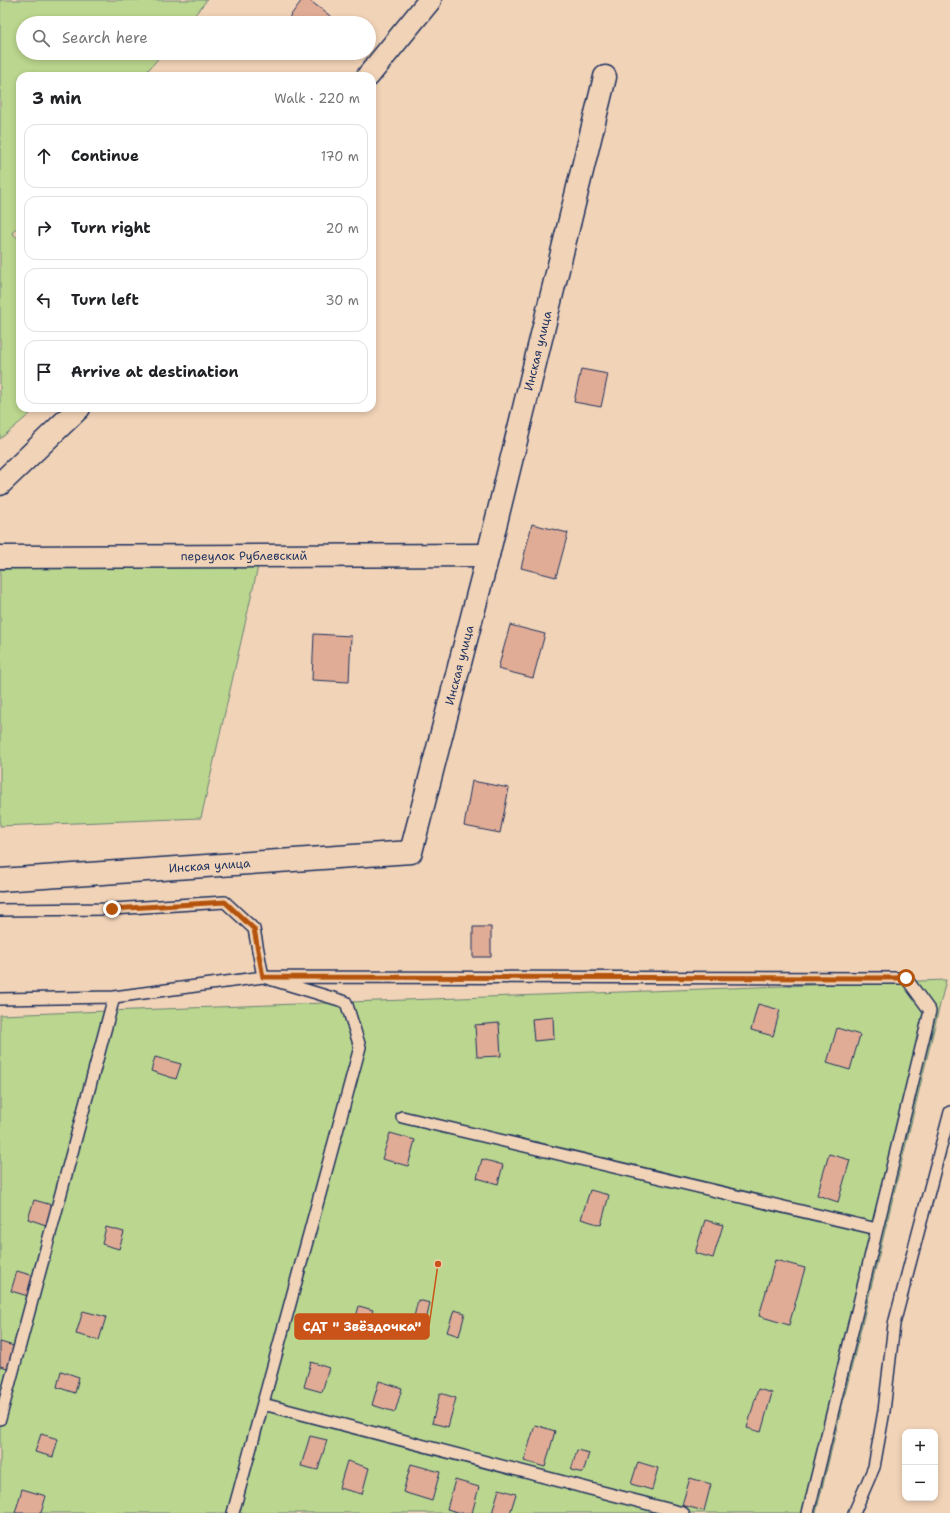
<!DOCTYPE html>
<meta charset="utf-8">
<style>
:root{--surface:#fff;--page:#f6f6f6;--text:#202124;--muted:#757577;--line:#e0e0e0}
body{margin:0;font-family:"Shantell Sans",sans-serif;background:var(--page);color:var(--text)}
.controls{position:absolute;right:12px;bottom:12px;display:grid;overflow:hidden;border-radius:8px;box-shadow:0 2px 6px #0003}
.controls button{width:36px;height:36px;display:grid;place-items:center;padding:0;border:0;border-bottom:1px solid var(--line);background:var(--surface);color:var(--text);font:20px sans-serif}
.stop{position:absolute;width:12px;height:12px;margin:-9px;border:3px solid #b45309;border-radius:50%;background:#fff}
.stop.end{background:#b45309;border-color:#fff;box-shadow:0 1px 4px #0008}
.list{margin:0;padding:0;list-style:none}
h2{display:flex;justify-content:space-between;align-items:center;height:52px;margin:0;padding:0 16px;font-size:17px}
h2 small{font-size:13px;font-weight:400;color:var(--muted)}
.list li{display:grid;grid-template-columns:26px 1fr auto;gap:12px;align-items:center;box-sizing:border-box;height:64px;margin:0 8px 8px;padding:0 8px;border:1px solid var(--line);border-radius:12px}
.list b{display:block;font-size:15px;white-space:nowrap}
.list em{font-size:13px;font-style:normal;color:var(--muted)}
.icon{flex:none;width:22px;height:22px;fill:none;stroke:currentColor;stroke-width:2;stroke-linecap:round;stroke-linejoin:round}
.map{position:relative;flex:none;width:950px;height:1513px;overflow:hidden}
.search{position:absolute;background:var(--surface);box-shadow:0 2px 6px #0003;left:16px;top:16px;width:360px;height:44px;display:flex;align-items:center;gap:10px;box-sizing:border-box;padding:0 14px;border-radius:22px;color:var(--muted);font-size:15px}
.panel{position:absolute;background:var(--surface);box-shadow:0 2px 6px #0003;left:16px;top:72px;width:360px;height:340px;border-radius:12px}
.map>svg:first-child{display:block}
.green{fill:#bbd68e;stroke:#6b8276}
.building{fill:#e1ac95;stroke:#1b2f5e}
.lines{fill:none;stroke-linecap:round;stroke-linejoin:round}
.lane-casing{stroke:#1b2f5e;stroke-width:14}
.street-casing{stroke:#1b2f5e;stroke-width:25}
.lane{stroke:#f1d3b7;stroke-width:11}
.street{stroke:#f1d3b7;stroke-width:22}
.route{stroke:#b45309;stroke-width:5}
.labels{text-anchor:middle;stroke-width:3;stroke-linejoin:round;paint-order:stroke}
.street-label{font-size:12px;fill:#1b2f5e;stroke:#f1d3b7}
.leader{fill:none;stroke:#c95318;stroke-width:1.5}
.callout-dot{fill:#c95318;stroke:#f1d3b7;stroke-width:1.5}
.callout{fill:#c95318;stroke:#c95318;stroke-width:1.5}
.callout-label{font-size:13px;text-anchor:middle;font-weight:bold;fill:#fff}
</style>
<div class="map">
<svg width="950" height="1513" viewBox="0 0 950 1513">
<rect width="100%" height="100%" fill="#f1d3b7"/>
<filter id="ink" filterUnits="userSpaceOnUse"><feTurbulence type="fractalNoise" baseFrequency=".025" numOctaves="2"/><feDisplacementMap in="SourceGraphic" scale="8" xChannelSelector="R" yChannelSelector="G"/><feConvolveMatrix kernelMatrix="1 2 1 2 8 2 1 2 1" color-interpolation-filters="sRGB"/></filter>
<g filter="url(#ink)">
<path class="green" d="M 0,0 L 207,0 L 188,23 L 23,23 L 23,53 L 163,53 L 143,76 L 20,76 L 20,224 L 12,233 L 20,240 L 20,408 L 37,408 L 0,439 Z
M 101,557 L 259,562 L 201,818 L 0,826 L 0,570 Z
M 946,980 L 816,1513 L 0,1513 L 0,1015 Z"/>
<path class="building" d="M 302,0 L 309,0 L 333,18 L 329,23 L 285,23 Z
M 581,369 L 608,374 L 601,407 L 574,402 Z
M 532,524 L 568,533 L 556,577 L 521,568 Z
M 510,625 L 545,634 L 533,678 L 498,669 Z
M 314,634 L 351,636 L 349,682 L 312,680 Z
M 472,781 L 509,788 L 500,833 L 464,826 Z
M 473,927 L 491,927 L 491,957 L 473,957 Z
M 758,1004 L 780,1010 L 773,1036 L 751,1030 Z
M 553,1017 L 554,1039 L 534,1041 L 532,1019 Z
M 499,1023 L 501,1056 L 477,1057 L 475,1025 Z
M 837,1028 L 860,1035 L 850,1070 L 827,1063 Z
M 155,1057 L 181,1064 L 176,1079 L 151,1071 Z
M 390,1133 L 415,1140 L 408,1166 L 382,1159 Z
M 829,1154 L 850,1160 L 838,1202 L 817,1195 Z
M 482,1159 L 503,1165 L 498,1184 L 477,1178 Z
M 590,1190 L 609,1195 L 601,1225 L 581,1219 Z
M 34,1200 L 52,1205 L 46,1225 L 28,1219 Z
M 705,1220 L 723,1225 L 713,1258 L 695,1253 Z
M 106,1227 L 124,1232 L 119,1249 L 102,1244 Z
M 775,1260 L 805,1268 L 789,1325 L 759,1316 Z
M 17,1271 L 34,1276 L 28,1296 L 11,1291 Z
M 418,1300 L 430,1303 L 426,1321 L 414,1317 Z
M 359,1306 L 373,1310 L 367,1328 L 354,1325 Z
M 454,1310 L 465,1313 L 459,1336 L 447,1332 Z
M 83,1311 L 106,1317 L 99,1340 L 76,1334 Z
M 0,1342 L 14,1346 L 8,1368 L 0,1366 Z
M 311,1362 L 329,1368 L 322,1392 L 304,1387 Z
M 61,1371 L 79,1377 L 75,1393 L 57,1387 Z
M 379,1381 L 402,1388 L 395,1412 L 372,1405 Z
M 758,1389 L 772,1393 L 761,1432 L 747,1428 Z
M 440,1393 L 456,1398 L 448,1427 L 432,1423 Z
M 535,1425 L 555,1431 L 545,1467 L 524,1461 Z
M 41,1434 L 58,1439 L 53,1457 L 35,1452 Z
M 310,1436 L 327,1440 L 318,1470 L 301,1466 Z
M 577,1450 L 589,1453 L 583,1473 L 571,1470 Z
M 347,1461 L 369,1468 L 362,1494 L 339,1488 Z
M 638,1462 L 658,1468 L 652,1490 L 631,1484 Z
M 411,1464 L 440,1472 L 432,1501 L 403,1492 Z
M 690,1478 L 711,1484 L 704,1511 L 682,1505 Z
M 455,1480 L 479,1487 L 472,1513 L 461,1513 L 447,1509 Z
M 22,1489 L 46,1496 L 41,1513 L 15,1513 Z
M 499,1489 L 516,1494 L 510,1513 L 492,1513 Z"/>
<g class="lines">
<defs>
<path id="lane" d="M 0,910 L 112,909 L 225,902 L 254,929 L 263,977 L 906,978 L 930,1011 L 808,1513
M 0,999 L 114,997 L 263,977 L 346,1002 L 360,1047 L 233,1513
M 402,1117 L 877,1229
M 263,1404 L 683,1513
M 0,1419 L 114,997
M 854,1513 L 874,1467 L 884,1411 L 894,1324 L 950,1112"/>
<g id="street">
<path d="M 368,76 L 430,0"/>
<path d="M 0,484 L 79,408"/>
<path id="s1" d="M 0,557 L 488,555"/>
<path id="s2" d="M 0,880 L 411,852 L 488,555 L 605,77"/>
</g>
</defs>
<use href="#lane" class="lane-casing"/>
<use href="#street" class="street-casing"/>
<use href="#lane" class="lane"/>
<use href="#street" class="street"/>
</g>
</g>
<g class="lines" filter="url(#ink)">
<path class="route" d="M 112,909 L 225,902 L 254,929 L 263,977 L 906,978"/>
</g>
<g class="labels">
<g class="street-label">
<text dy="4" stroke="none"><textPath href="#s2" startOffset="929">Инская улица</textPath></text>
<text dy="4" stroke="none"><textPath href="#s1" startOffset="244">переулок Рублевский</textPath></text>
<text dy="4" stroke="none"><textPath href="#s2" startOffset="605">Инская улица</textPath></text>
<text dy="4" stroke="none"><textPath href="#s2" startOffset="210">Инская улица</textPath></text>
</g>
</g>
<path class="leader" d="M438 1264L429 1326"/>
<circle class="callout-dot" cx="438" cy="1264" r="4"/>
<rect class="callout" x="295" y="1314" width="134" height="25" rx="4"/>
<g class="callout-label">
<text x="362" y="1331">СДТ " Звёздочка"</text>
</g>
</svg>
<div class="controls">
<button>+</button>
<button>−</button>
</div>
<div class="stop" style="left:906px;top:978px"></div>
<div class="stop end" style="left:112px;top:909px"></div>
<div class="search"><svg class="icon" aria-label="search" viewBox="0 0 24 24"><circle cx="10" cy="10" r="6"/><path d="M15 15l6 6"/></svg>Search here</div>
<section class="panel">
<h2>3 min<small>Walk · 220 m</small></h2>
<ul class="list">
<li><svg class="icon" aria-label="ahead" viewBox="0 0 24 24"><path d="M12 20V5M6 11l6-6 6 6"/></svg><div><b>Continue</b></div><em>170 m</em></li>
<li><svg class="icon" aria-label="right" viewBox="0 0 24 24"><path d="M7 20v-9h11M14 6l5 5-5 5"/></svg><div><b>Turn right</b></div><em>20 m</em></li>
<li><svg class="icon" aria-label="left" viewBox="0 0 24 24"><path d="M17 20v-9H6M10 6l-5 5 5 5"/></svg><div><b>Turn left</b></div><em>30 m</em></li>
<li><svg class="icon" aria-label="arrive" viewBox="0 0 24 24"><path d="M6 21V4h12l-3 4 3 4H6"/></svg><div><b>Arrive at destination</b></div></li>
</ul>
</section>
</div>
